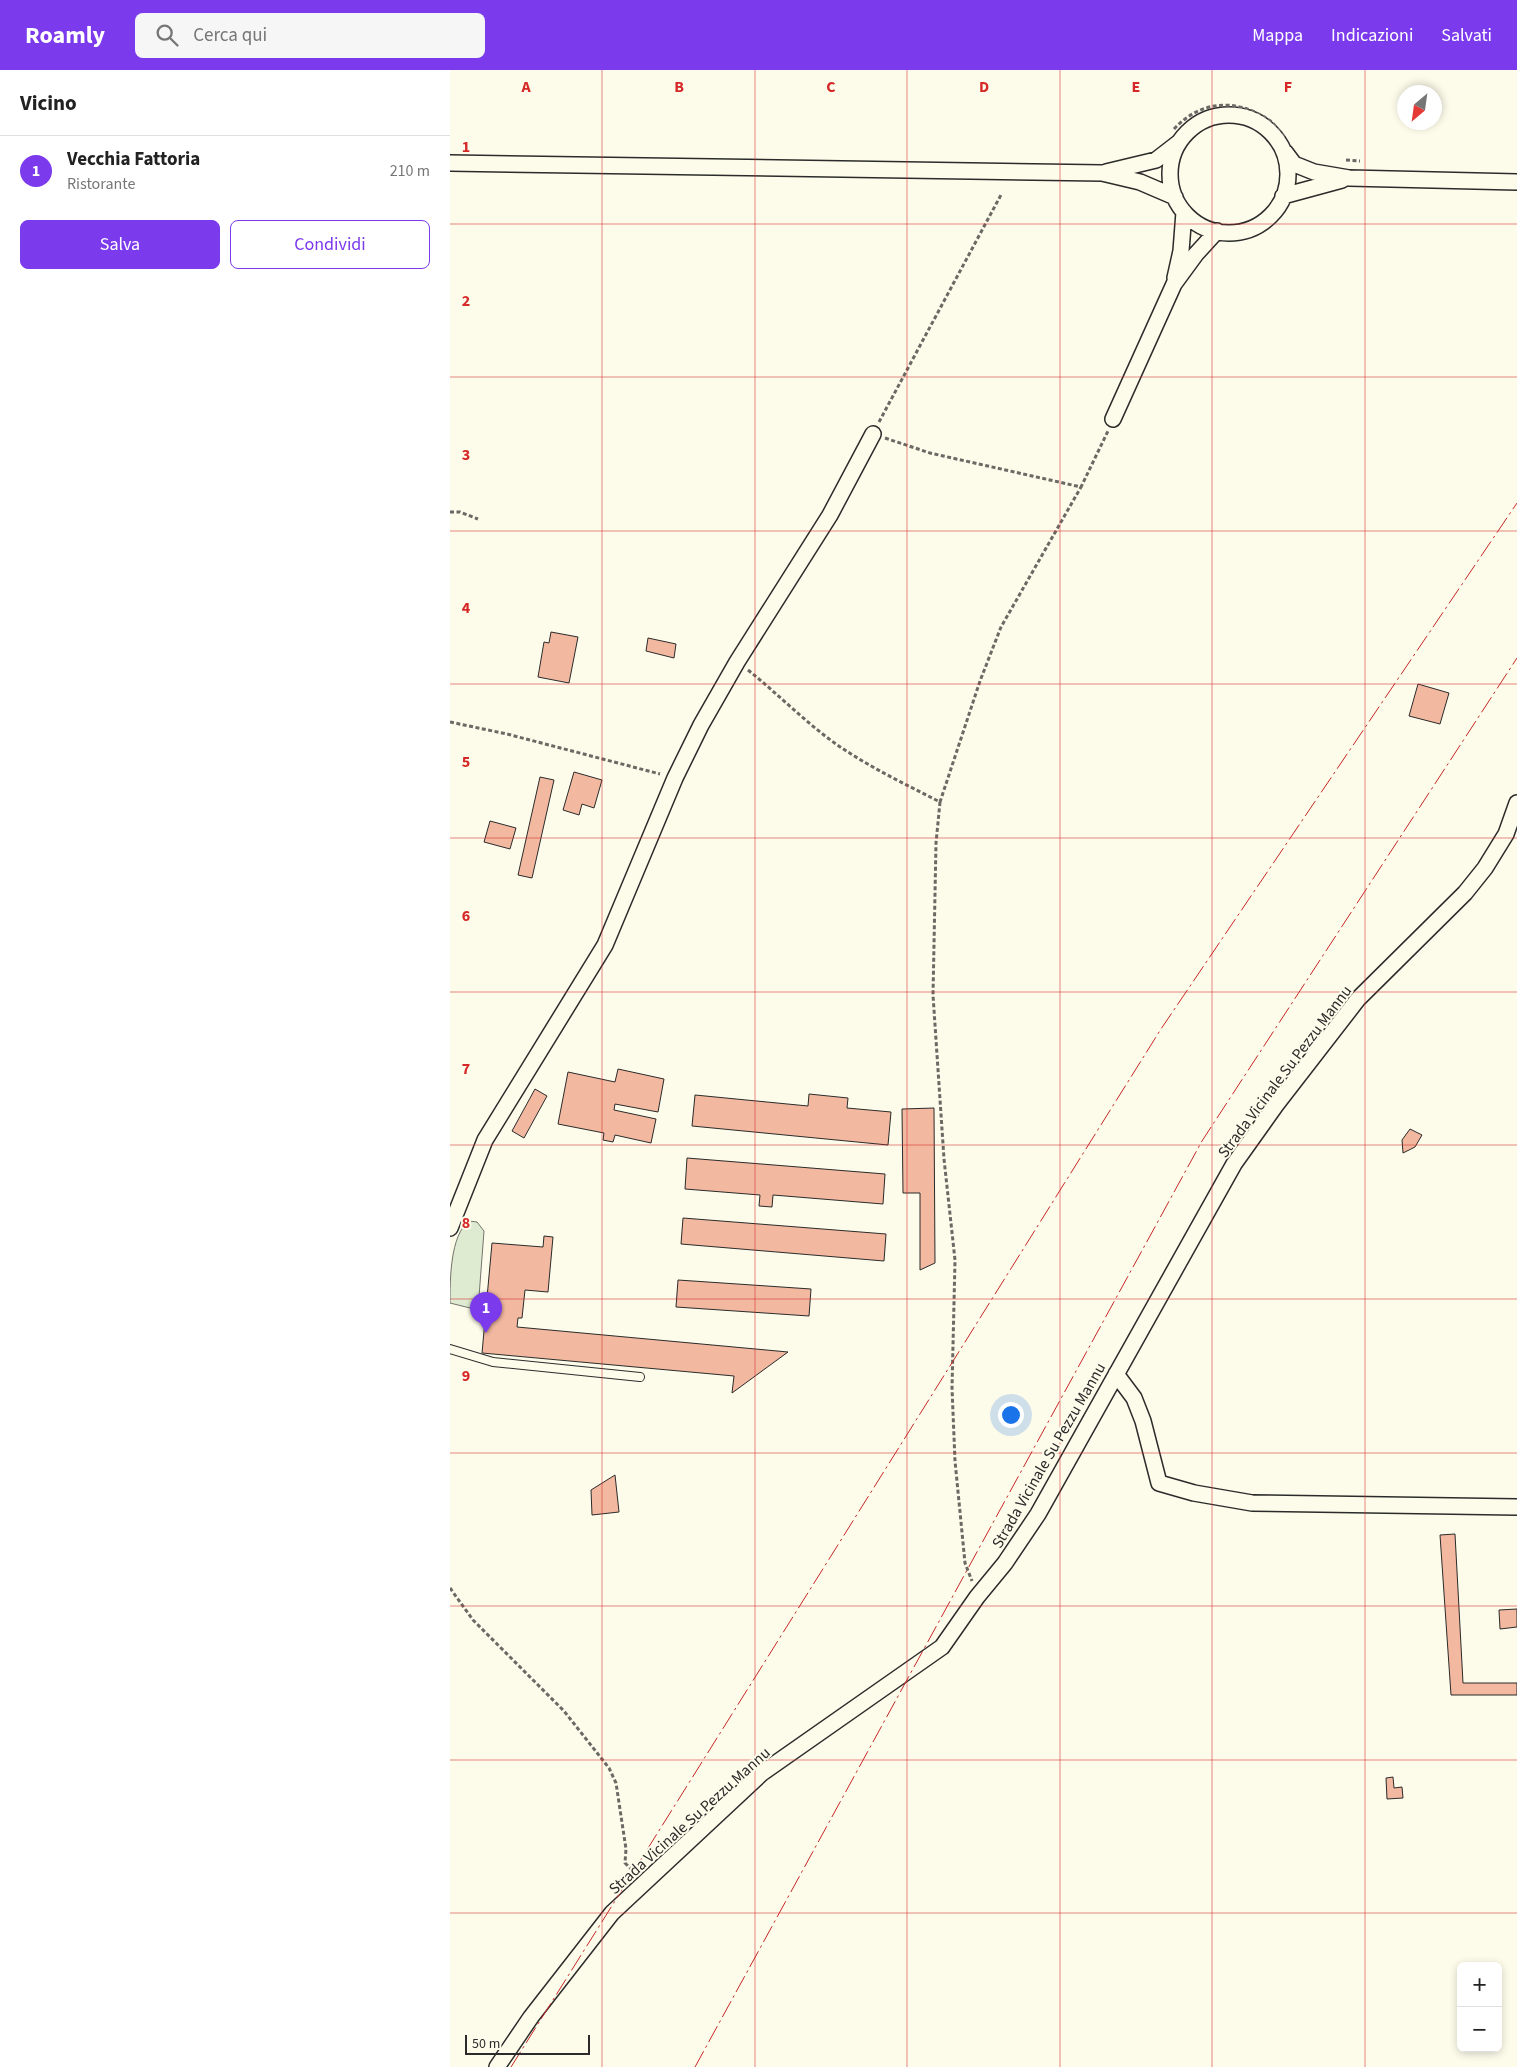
<!DOCTYPE html>
<html lang="it">
<meta charset="utf-8">
<style>
:root{--surface:#fff;--page:#f6f6f6;--text:#222;--muted:#767676;--line:#e0e0e0;--accent:#7c3aed}
body{margin:0;font-family:"Source Sans 3",sans-serif;background:var(--page);color:var(--text)}
.controls{position:absolute;right:15px;bottom:15px;display:grid;overflow:hidden;border-radius:8px;box-shadow:0 2px 8px #0003}
.controls button{width:45px;height:45px;display:grid;place-items:center;padding:0;border:0;border-bottom:1px solid var(--line);background:var(--surface);color:var(--text);font:25px sans-serif}
.compass{position:absolute;left:947px;top:15px;width:45px;height:45px;border-radius:50%;background:var(--surface);box-shadow:0 2px 8px #0003;rotate:209deg}
.scale{position:absolute;left:15px;bottom:12px;width:125px;box-sizing:border-box;padding-left:5px;border:2px solid #2b2b2b;border-top:0;font-size:14px;line-height:18px;white-space:nowrap;color:#2b2b2b;-webkit-text-stroke:4px #fdfbea;paint-order:stroke}
.you{position:absolute;left:560px;top:1344px;width:18px;height:18px;margin:-12px;border:4px solid #fff;border-radius:50%;background:#1a73e8;box-shadow:0 0 0 8px #1a73e833}
.badge{display:grid;place-items:center;width:32px;height:32px;border-radius:50%;background:var(--accent);color:#fff;font-size:16px;font-weight:700}
.pin{position:absolute;translate:-50% -41px;filter:drop-shadow(0 1px 2px #0008)}
.pin::after{content:'';position:absolute;top:26px;width:18px;height:15px;background:inherit;clip-path:polygon(0 0,100% 0,50% 100%)}
.list{margin:0;padding:0;list-style:none}
h2{display:flex;justify-content:space-between;align-items:center;height:65px;margin:0;padding:0 20px;font-size:21px}
h2 small{font-size:16px;font-weight:400;color:var(--muted)}
.list li{display:grid;grid-template-columns:32px 1fr auto;gap:15px;align-items:center;box-sizing:border-box;height:70px;padding:0 20px;border-top:1px solid var(--line)}
.list b{display:block;font-size:19px;white-space:nowrap}
.list p{margin:0;font-size:16px;white-space:nowrap;color:var(--muted)}
.list em{font-size:16px;font-style:normal;color:var(--muted)}
.actions{display:flex;gap:10px;padding:15px 20px}
.actions a{flex:1;padding:11px 0;border:1px solid var(--accent);border-radius:8px;text-align:center;font-size:18px;color:var(--accent)}
.actions .main{background:var(--accent);color:#fff}
.icon{flex:none;width:28px;height:28px;fill:none;stroke:currentColor;stroke-width:2;stroke-linecap:round;stroke-linejoin:round}
.map{position:relative;flex:none;width:1067px;height:1997px;overflow:hidden}
header{display:flex;align-items:center;gap:30px;box-sizing:border-box;height:70px;padding:0 25px;background:var(--accent);color:#fff}
header strong{font-size:24px}
nav{display:flex;gap:28px;margin-inline-start:auto;font-size:18px}
.search{width:350px;height:45px;background:var(--page);display:flex;align-items:center;gap:12px;box-sizing:border-box;padding:0 18px;border-radius:8px;color:var(--muted);font-size:19px}
main{display:flex}
aside{flex:1;background:var(--surface)}
.map>svg:first-child{display:block}
.green{fill:#deebd1;stroke:#74746e}
.building{fill:#f2b8a0;stroke:#2b2b2b}
.lines{fill:none;stroke-linecap:round;stroke-linejoin:round}
.lane-casing{stroke:#2b2b2b;stroke-width:10}
.street-casing{stroke:#2b2b2b;stroke-width:18}
.path{stroke:#6a6964;stroke-width:3;stroke-dasharray:4 2.5;stroke-linecap:butt}
.lane{stroke:#fdfbea;stroke-width:8}
.street{stroke:#fdfbea;stroke-width:15}
.power{stroke:#c62828;stroke-width:1;stroke-dasharray:18 4 2.5 4;stroke-linecap:butt}
.grid{fill:none;stroke:#d62828;stroke-width:1;stroke-opacity:0.55}
.labels{text-anchor:middle;stroke-width:4;stroke-linejoin:round;paint-order:stroke}
.street-label{font-size:16px;fill:#2b2b2b;stroke:#fdfbea}
.grid-label{font-size:16px;text-anchor:middle;font-weight:bold;fill:#d62828;stroke:#fdfbea;stroke-width:4;stroke-linejoin:round;paint-order:stroke}
</style>
<header>
<strong>Roamly</strong>
<div class="search"><svg class="icon" aria-label="search" viewBox="0 0 24 24"><circle cx="10" cy="10" r="6"/><path d="M15 15l6 6"/></svg>Cerca qui</div>
<nav><a>Mappa</a><a>Indicazioni</a><a>Salvati</a></nav>
</header>
<main>
<aside>
<h2>Vicino<small></small></h2>
<ul class="list">
<li><span class="badge">1</span><div><b>Vecchia Fattoria</b><p>Ristorante</p></div><em>210 m</em></li>
</ul>
<div class="actions"><a class="main">Salva</a><a>Condividi</a></div>
</aside>
<div class="map">
<svg width="1067" height="1997" viewBox="0 0 1067 1997">
<rect width="100%" height="100%" fill="#fdfbea"/>
<path class="green" d="M 19,1151 L 27,1152 L 34,1161 L 28,1240 L 0,1233 C 0,1211 0,1165 19,1151 Z"/>
<path class="building" d="M 101,562 L 128,567 L 119,613 L 88,607 L 94,572 L 99,573 Z
M 198,568 L 226,574 L 224,588 L 196,581 Z
M 968,614 L 999,623 L 990,654 L 959,646 Z
M 124,702 L 152,710 L 144,738 L 132,734 L 129,745 L 113,740 Z
M 90,707 L 104,710 L 82,808 L 68,805 Z
M 40,751 L 66,758 L 60,779 L 34,772 Z
M 168,999 L 214,1009 L 208,1042 L 165,1034 L 164,1040 L 206,1049 L 201,1073 L 165,1065 L 163,1072 L 153,1070 L 154,1063 L 108,1054 L 118,1002 L 165,1012 Z
M 85,1019 L 97,1026 L 74,1068 L 62,1061 Z
M 359,1024 L 398,1028 L 397,1038 L 441,1042 L 438,1075 L 242,1056 L 245,1025 L 358,1036 Z
M 484,1038 L 485,1193 L 470,1200 L 470,1123 L 453,1123 L 452,1039 Z
M 960,1059 L 972,1065 L 965,1077 L 953,1083 L 952,1070 Z
M 237,1088 L 435,1104 L 433,1134 L 323,1125 L 322,1137 L 309,1136 L 310,1125 L 235,1119 Z
M 233,1148 L 436,1164 L 434,1191 L 231,1174 Z
M 94,1166 L 103,1167 L 98,1222 L 75,1220 L 72,1248 L 68,1248 L 67,1257 L 338,1282 L 282,1323 L 284,1306 L 32,1283 L 42,1173 L 93,1177 Z
M 228,1210 L 361,1219 L 359,1246 L 226,1237 Z
M 165,1405 L 169,1442 L 142,1445 L 141,1420 Z
M 1005,1464 L 1013,1613 L 1067,1613 L 1067,1625 L 1001,1625 L 990,1465 Z
M 1067,1539 L 1067,1557 L 1050,1559 L 1049,1540 Z
M 943,1707 L 944,1718 L 952,1717 L 953,1728 L 937,1729 L 936,1708 Z"/>
<g class="lines">
<defs>
<path id="lane" d="M 0,1279 L 43,1292 L 190,1307"/>
<path id="street" d="M720 104a59 59 0 1 1 118 0a59 59 0 1 1-118 0Z
M 835,82 L 844,94 L 864,102 L 899,108 L 1067,112
M 0,93 L 652,103 L 690,112 L 725,127
M 656,102 L 706,90 L 728,73
M 833,126 L 892,110
M 725,208 L 731,181 L 734,142
M 663,349 L 724,214 L 746,184 L 767,161
M 0,1158 L 35,1070 L 155,875 L 225,708 L 251,655 L 287,592 L 380,445 L 423,364
M 666,1304 L 684,1328 L 693,1351 L 709,1413 L 744,1423 L 802,1433 L 1067,1437
M 47,1997 L 81,1947 L 162,1843 L 312,1703 L 492,1577 L 527,1527 L 555,1493 L 588,1444 L 784,1094 L 826,1035 L 908,929 L 1015,823 L 1035,798 L 1056,764 L 1067,733"/>
</defs>
<use href="#lane" class="lane-casing"/>
<use href="#street" class="street-casing"/>
<path class="path" d="M 724,59 C 751,30 786,28 819,50 C 824,53 829,62 834,67
M 896,90 L 910,91
M 429,352 L 552,123
M 435,368 L 480,383 L 631,417 L 658,361
M 0,442 L 10,442 L 28,449
M 298,600 C 328,624 355,652 386,674 C 419,697 455,714 490,732 L 530,611 L 551,557 L 631,417
M 0,652 L 57,664 L 210,704
M 490,732 L 486,773 L 483,925 L 494,1089 L 505,1190 L 502,1318 L 505,1391 L 515,1493 L 522,1511
M 0,1518 L 23,1550 L 114,1641 L 159,1698 L 166,1713 L 176,1779 L 175,1793 L 184,1802"/>
<use href="#lane" class="lane"/>
<use href="#street" class="street"/>
<path class="power" d="M 61,1997 L 711,959 L 1067,433
M 245,1997 L 752,1071 L 1067,588"/>
</g>
<path class="grid" d="M 152,0 L 152,1997M 305,0 L 305,1997M 457,0 L 457,1997M 610,0 L 610,1997M 762,0 L 762,1997M 915,0 L 915,1997M 0,154 L 1067,154M 0,307 L 1067,307M 0,461 L 1067,461M 0,614 L 1067,614M 0,768 L 1067,768M 0,922 L 1067,922M 0,1075 L 1067,1075M 0,1229 L 1067,1229M 0,1383 L 1067,1383M 0,1536 L 1067,1536M 0,1690 L 1067,1690M 0,1843 L 1067,1843"/>
<g class="labels">
<g class="street-label">
<text transform="translate(834 1001) rotate(-53)" y="6">Strada Vicinale Su Pezzu Mannu</text>
<text transform="translate(598 1385) rotate(-60)" y="6">Strada Vicinale Su Pezzu Mannu</text>
<text transform="translate(239 1750) rotate(-42)" y="6">Strada Vicinale Su Pezzu Mannu</text>
</g>
</g>
<g class="grid-label">
<text x="76" y="22">A</text>
<text x="229" y="22">B</text>
<text x="381" y="22">C</text>
<text x="534" y="22">D</text>
<text x="686" y="22">E</text>
<text x="838" y="22">F</text>
<text x="16" y="82">1</text>
<text x="16" y="236">2</text>
<text x="16" y="390">3</text>
<text x="16" y="543">4</text>
<text x="16" y="697">5</text>
<text x="16" y="851">6</text>
<text x="16" y="1004">7</text>
<text x="16" y="1158">8</text>
<text x="16" y="1311">9</text>
</g>
</svg>
<div class="controls">
<button>+</button>
<button>−</button>
</div>
<svg class="compass" viewBox="-18 -18 36 36"><path d="M0-13l5 13h-10z" fill="#e53935"/><path d="M0 13l5-13h-10z" fill="#767676"/></svg>
<div class="scale">50 m</div>
<div class="you"></div>
<div class="pin badge" style="left:36px;top:1263px">1</div>
</div>
</main>
